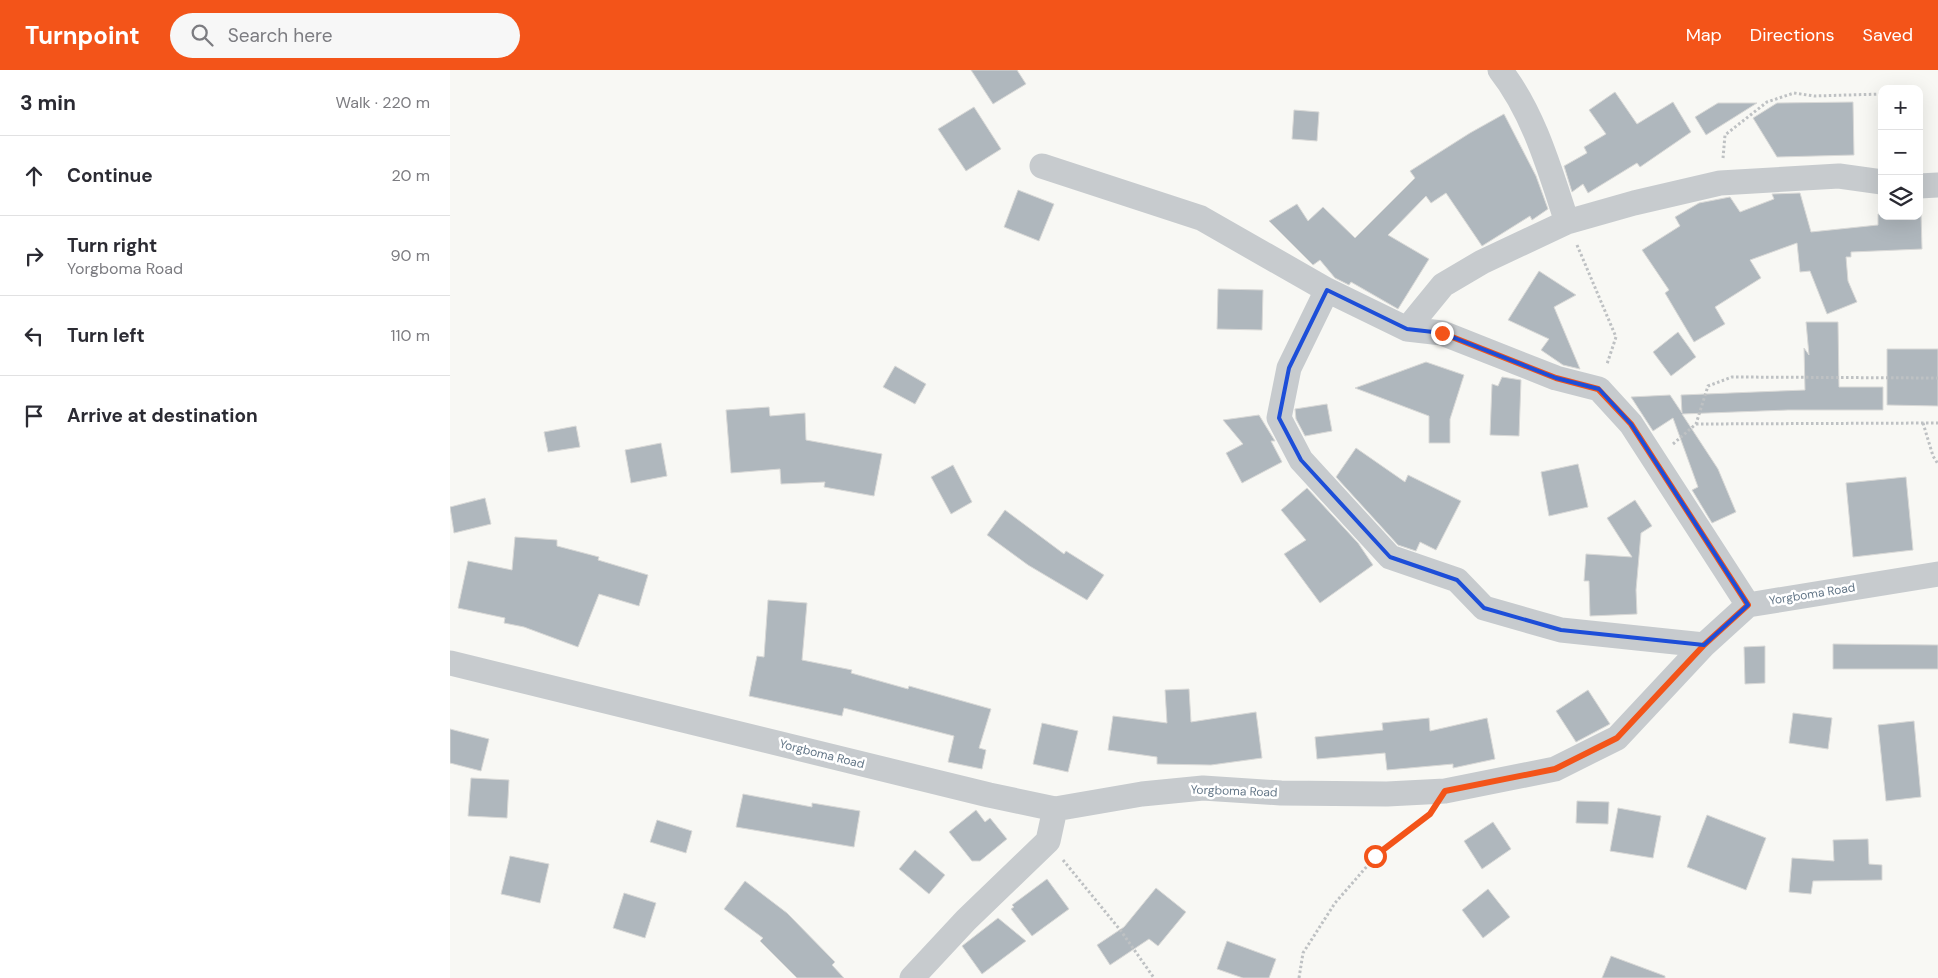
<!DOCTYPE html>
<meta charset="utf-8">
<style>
:root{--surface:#fff;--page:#f7f7f7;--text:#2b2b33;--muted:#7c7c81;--line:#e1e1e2;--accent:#f35419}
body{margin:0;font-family:"DM Sans",sans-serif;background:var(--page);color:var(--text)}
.controls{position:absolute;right:15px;top:15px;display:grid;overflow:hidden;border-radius:10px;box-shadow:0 5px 20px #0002}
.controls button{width:45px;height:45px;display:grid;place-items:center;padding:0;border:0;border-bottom:1px solid var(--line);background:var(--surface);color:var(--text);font:25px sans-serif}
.stop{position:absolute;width:15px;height:15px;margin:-11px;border:4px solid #f35419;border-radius:50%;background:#fff}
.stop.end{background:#f35419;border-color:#fff;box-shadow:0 1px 5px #0008}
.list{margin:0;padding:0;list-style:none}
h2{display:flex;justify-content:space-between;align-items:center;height:65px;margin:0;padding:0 20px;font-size:21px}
h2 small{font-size:16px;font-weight:400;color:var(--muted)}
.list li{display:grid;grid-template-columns:32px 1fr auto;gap:15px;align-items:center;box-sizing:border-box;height:80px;padding:0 20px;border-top:1px solid var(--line)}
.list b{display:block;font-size:19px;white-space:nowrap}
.list p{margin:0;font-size:16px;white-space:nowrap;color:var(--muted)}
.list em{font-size:16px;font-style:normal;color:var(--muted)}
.icon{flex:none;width:28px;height:28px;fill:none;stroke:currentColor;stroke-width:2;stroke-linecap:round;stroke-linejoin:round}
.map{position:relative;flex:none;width:1488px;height:908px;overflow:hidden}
header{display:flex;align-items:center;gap:30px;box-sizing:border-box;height:70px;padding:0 25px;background:var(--accent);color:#fff}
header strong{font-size:24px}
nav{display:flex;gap:28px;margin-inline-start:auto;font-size:18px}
.search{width:350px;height:45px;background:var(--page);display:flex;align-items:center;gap:12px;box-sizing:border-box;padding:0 18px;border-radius:28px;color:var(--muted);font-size:19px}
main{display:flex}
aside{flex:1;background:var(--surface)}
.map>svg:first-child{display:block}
.building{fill:#afb7bd;stroke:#d9d9d7}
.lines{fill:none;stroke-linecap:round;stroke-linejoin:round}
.path{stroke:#bec1c3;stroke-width:3;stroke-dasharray:2.5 2.5;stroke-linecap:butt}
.minor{stroke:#c7cbce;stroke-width:25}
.route{stroke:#f35419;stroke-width:6}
.marked{fill:none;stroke:#1d4ed8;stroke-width:4;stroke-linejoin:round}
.labels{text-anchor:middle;stroke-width:5;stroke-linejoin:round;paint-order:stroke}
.street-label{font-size:12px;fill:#647788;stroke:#fff}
</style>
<header>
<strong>Turnpoint</strong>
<div class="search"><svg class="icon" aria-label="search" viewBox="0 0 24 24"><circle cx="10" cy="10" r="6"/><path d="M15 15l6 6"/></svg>Search here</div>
<nav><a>Map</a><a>Directions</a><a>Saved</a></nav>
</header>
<main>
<aside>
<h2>3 min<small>Walk · 220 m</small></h2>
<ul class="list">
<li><svg class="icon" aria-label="ahead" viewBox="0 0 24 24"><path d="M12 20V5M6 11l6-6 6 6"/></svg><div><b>Continue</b></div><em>20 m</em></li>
<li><svg class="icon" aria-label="right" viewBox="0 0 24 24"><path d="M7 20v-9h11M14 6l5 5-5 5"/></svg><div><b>Turn right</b><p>Yorgboma Road</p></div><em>90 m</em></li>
<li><svg class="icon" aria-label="left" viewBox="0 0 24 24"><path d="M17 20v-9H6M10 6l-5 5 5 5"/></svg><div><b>Turn left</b></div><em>110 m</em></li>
<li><svg class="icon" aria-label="arrive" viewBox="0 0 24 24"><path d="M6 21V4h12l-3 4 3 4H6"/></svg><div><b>Arrive at destination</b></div></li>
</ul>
</aside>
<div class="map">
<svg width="1488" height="908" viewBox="0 0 1488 908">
<rect width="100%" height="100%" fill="#f8f8f4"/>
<path class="building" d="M 521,0 L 567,0 L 576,14 L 543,34 Z
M 1165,22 L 1187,54 L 1223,32 L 1241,62 L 1190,97 L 1187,93 L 1138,123 L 1133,114 L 1122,122 L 1114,96 L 1137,83 L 1134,77 L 1156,64 L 1139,40 Z
M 1403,32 L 1404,85 L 1327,87 L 1303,48 L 1327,33 Z
M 1268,33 L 1307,33 L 1256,65 L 1245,47 Z
M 524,37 L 551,79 L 516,101 L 488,59 Z
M 844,40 L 869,42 L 867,71 L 842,69 Z
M 1054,44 L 1086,106 L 1098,139 L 1082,150 L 1080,146 L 1032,176 L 996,123 L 981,133 L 976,126 L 938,165 L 979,189 L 948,239 L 901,212 L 899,215 L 885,208 L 870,190 L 863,195 L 819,151 L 847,134 L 858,151 L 873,137 L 905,168 L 965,108 L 960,101 L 1020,63 Z
M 568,120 L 604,134 L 589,171 L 554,157 Z
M 1350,123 L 1361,162 L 1428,155 L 1428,144 L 1432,144 L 1432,146 L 1469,146 L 1471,143 L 1472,179 L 1401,182 L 1401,187 L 1396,187 L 1398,211 L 1407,232 L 1377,244 L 1360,201 L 1350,202 L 1347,173 L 1300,190 L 1311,208 L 1265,237 L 1275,254 L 1244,272 L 1215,223 L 1219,220 L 1192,180 L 1230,156 L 1225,147 L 1249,133 L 1280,127 L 1290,142 L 1324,129 L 1322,124 Z
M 1089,201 L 1126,225 L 1104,237 L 1130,299 L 1113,295 L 1091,280 L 1099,269 L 1058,250 Z
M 768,219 L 813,220 L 812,260 L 767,259 Z
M 1356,252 L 1388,252 L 1389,317 L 1433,317 L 1433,340 L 1338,340 L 1232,344 L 1268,399 L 1286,442 L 1262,453 L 1242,420 L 1248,417 L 1223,348 L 1203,361 L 1181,327 L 1220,325 L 1232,343 L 1231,325 L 1355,320 L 1354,278 L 1359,285 Z
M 1228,262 L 1246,287 L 1221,306 L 1203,282 Z
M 1437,279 L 1488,279 L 1488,336 L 1437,335 Z
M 976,292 L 1014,305 L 1000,349 L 1000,373 L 979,373 L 979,346 L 905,318 Z
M 445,296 L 476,314 L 465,334 L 433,317 Z
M 1052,307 L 1071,310 L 1069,366 L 1040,365 L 1042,314 L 1048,316 Z
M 877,334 L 882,361 L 855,366 L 846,349 L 845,339 Z
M 319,337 L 320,346 L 355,343 L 356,370 L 432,384 L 424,426 L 374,417 L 375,412 L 331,414 L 330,399 L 281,403 L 276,340 Z
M 809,345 L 825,371 L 821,371 L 832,392 L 792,413 L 776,383 L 793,374 L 773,350 Z
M 126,356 L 130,377 L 98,382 L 94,362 Z
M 211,373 L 217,406 L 181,413 L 175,380 Z
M 906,378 L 955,412 L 958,405 L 1011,431 L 986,480 L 970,472 L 966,481 L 948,475 L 886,407 Z
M 1128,394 L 1138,437 L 1099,446 L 1091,402 Z
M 503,395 L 522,432 L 501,444 L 481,407 Z
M 1456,407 L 1463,480 L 1403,487 L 1396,413 Z
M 857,418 L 908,473 L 923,495 L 870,533 L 834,484 L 856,470 L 831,440 Z
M 35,428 L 41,454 L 4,463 L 0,437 Z
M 1185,430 L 1202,456 L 1191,463 L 1186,520 L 1187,544 L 1140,546 L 1139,511 L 1134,511 L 1136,484 L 1182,487 L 1157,448 Z
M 555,440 L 614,484 L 616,481 L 654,505 L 637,530 L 578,495 L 537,465 Z
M 65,467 L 107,470 L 107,476 L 149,487 L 148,490 L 198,505 L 189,536 L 149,524 L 128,577 L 74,557 L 54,553 L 55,548 L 8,538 L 18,491 L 62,500 Z
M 318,530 L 357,533 L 352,590 L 402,600 L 401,603 L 458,619 L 459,616 L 541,639 L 529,678 L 536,680 L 532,699 L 498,692 L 504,666 L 394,638 L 392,646 L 299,626 L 307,586 L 314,587 Z
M 1383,574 L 1488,575 L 1488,599 L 1383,599 Z
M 1315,576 L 1315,613 L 1295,614 L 1294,577 Z
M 739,619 L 741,652 L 806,642 L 812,688 L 761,695 L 707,694 L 707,687 L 658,680 L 663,646 L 717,653 L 715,620 Z
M 1138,620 L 1160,654 L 1126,672 L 1106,641 Z
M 1343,643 L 1382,648 L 1378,679 L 1339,673 Z
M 979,648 L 980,661 L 1037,648 L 1045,689 L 1003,698 L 1003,694 L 937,700 L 935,683 L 867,689 L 865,667 L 933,660 L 932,653 Z
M 1464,651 L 1471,727 L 1436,731 L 1428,655 Z
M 592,653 L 628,661 L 618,702 L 583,694 Z
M 0,659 L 39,669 L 31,701 L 0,693 Z
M 21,708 L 59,710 L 57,748 L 18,746 Z
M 293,724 L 362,737 L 362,733 L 410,741 L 404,777 L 286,757 Z
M 1127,731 L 1159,732 L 1158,754 L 1126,753 Z
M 1168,738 L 1211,746 L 1203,788 L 1160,781 Z
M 526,740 L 535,752 L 540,748 L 557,769 L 530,791 L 522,791 L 499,762 Z
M 1257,745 L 1316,768 L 1296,820 L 1237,797 Z
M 207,750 L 242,761 L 236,783 L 200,772 Z
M 1043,752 L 1061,779 L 1032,799 L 1014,771 Z
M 1418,769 L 1419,794 L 1432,795 L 1432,810 L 1363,811 L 1361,824 L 1339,822 L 1342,788 L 1384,791 L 1383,770 Z
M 465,780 L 495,805 L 479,824 L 449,799 Z
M 60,786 L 99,794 L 90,833 L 51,824 Z
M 597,809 L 619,839 L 582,866 L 561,839 L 564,837 L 562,835 Z
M 295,811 L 337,843 L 385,892 L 382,895 L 394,908 L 347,908 L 310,871 L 313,868 L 274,839 Z
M 706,818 L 736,842 L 708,876 L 699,869 L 660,895 L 647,875 L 674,857 Z
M 1038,819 L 1060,847 L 1033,868 L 1012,840 Z
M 174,823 L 206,833 L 195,868 L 163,858 Z
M 548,848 L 576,871 L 532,904 L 512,876 Z
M 777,871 L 826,889 L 819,908 L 793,908 L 767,899 Z
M 1161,886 L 1215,906 L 1215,908 L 1152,908 Z"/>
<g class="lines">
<path class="path" d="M 1273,88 L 1275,65 L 1317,32 L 1344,23 L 1364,26 L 1432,24
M 1127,175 L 1166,267 L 1157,294
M 1473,353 L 1483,386 L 1488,394
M 1246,354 L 1488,353
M 1223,374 L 1246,354 L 1258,316 L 1282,307 L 1488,308
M 613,790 L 671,861 L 704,908
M 849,908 L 853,883 L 885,833 L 925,787 L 973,749"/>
<path class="minor" d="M 1050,0 C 1084,43 1100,101 1117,152
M 592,96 L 751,148 L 877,220 L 957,259 L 992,263 L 1106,308 L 1149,319 L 1181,354 L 1298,535
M 1469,116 L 1488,115
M 877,220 L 839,298 L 829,348 L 851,390 L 940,487 L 1007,510 L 1034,538 L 1111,560 L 1254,575
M 957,259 L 993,215 L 1032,192 L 1117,152 L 1184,133 L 1270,113 L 1389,106 L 1432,112
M 0,593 L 539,725 L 605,739 L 692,724 L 753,718 L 831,723 L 937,724 L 995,721 L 1105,699 L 1167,668 L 1254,575 L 1298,535 L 1488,504
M 462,908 L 516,850 L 598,771 L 605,739"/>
</g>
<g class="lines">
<path class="route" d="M 925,786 L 980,744 L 995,721 L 1105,699 L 1167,668 L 1254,575 L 1298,535 L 1181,354 L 1148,319 L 1106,308 L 992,263"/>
</g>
<path class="marked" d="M 877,220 L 957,259 L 992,263 L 1106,308 L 1149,319 L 1181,354 L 1298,535 L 1254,575 L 1111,560 L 1034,538 L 1007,510 L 940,487 L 851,390 L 829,348 L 839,298 Z"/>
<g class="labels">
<g class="street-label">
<text transform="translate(1362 524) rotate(-9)" y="4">Yorgboma Road</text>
<text transform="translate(372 684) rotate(14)" y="4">Yorgboma Road</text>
<text transform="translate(784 721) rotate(2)" y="4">Yorgboma Road</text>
</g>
</g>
</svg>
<div class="controls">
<button>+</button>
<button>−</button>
<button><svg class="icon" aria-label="layers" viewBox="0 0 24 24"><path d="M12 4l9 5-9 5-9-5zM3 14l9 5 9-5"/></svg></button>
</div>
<div class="stop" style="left:925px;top:786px"></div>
<div class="stop end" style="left:992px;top:263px"></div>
</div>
</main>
